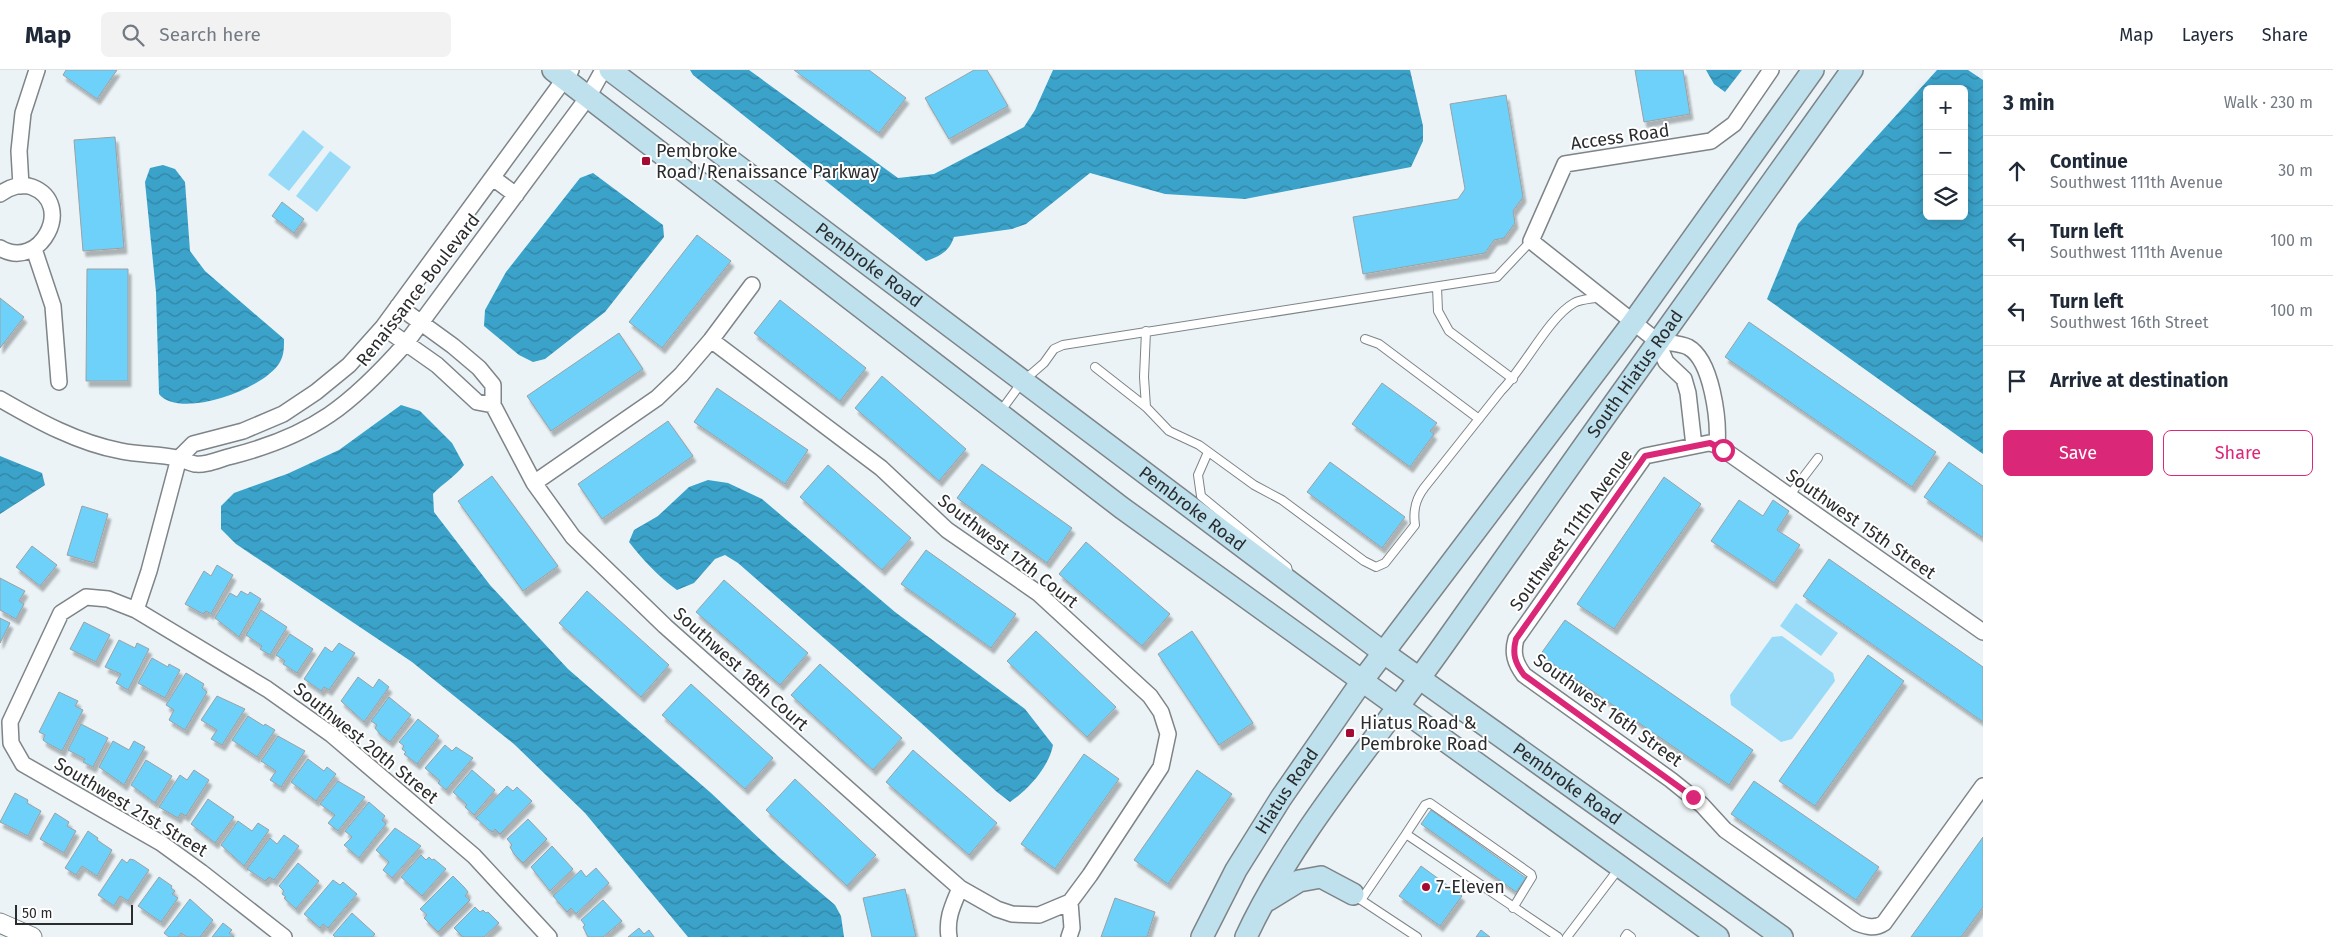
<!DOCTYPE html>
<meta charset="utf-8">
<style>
:root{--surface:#fff;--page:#f2f2f3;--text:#1f2937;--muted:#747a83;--line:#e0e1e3;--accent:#db2777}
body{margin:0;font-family:"Fira Sans",sans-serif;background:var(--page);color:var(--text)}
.controls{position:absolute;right:15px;top:15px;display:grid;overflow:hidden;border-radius:8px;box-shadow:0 2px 12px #0003}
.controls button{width:45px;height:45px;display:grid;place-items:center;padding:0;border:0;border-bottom:1px solid var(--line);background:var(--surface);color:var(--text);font:25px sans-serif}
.scale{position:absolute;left:15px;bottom:12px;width:118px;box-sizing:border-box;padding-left:5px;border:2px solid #2a2c2e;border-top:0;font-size:14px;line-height:18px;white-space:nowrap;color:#2a2c2e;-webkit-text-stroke:4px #fff;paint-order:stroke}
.stop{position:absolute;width:15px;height:15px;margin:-11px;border:4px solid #db2777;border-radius:50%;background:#fff}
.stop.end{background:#db2777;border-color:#fff;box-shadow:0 1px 5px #0008}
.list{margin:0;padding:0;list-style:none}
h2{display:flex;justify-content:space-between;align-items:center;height:65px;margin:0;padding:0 20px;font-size:21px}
h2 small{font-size:16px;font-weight:400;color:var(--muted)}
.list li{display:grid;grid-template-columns:32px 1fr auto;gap:15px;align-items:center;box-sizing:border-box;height:70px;padding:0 20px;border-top:1px solid var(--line)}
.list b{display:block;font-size:19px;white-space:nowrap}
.list p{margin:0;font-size:16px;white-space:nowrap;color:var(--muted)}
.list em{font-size:16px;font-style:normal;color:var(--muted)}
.actions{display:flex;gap:10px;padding:15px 20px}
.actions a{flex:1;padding:11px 0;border:1px solid var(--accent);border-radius:8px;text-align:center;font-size:18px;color:var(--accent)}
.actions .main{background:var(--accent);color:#fff}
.icon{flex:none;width:28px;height:28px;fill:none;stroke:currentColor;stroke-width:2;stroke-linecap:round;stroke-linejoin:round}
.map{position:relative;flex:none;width:1983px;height:867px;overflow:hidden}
header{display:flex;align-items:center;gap:30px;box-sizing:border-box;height:70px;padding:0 25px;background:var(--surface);border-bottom:1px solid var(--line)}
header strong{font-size:24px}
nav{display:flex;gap:28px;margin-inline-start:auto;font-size:18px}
.search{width:350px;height:45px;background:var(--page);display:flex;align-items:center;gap:12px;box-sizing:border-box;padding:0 18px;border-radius:8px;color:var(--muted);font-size:19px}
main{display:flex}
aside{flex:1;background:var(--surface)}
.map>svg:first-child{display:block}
.park{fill:#97dbf8}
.water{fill:url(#water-waves);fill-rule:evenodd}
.building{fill:#6ed1fa;stroke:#9aa1a4;filter:url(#shadow)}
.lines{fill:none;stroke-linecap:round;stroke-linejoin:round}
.service-casing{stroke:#7e8487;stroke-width:10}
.minor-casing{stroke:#7e8487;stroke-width:18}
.tertiary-casing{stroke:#7e8487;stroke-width:21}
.secondary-casing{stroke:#7e8487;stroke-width:24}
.service{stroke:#fff;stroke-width:8}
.minor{stroke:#fff;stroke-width:15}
.tertiary{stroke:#fff;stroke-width:19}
.secondary{stroke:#bee1ed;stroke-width:21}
.route{stroke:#db2777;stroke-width:6}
.poi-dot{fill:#a50a32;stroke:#fff;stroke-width:2}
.labels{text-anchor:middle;stroke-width:4;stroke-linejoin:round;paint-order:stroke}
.street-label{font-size:18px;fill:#2a2c2e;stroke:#fff}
.poi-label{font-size:18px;fill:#2a2c2e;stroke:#fff;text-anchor:start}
</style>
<header>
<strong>Map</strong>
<div class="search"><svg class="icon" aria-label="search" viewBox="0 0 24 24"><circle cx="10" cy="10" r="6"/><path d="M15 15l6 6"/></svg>Search here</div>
<nav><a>Map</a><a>Layers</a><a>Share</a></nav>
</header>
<main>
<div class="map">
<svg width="1983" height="867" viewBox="0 0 1983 867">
<defs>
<pattern id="water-waves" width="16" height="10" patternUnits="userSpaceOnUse" patternTransform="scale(1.25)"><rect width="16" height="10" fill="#3ba2c9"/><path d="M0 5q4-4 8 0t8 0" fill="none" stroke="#3284a4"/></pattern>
<filter id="shadow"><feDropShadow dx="3" dy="5.5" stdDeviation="1" flood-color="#0004"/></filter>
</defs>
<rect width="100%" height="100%" fill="#ebf3f6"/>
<path class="park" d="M 303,60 L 324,77 L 289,121 L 268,105 Z
M 330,81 L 351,97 L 317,142 L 296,126 Z
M 1796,533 L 1838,563 L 1821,586 L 1780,556 Z
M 1782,566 L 1833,603 L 1835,611 L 1792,669 L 1781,672 L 1731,635 L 1730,625 L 1772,567 Z"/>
<path class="water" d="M 690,0 L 749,0 L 898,108 L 934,104 L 1024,57 L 1035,40 L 1053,0 L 1410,0 L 1423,56 L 1423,71 L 1411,97 L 1245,129 L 1165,124 L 1090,103 L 1026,154 L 1012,159 L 954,167 C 949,182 940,186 926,191 L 693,5 Z
M 1706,0 L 1742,0 L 1725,22 L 1714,14 Z
M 1937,0 L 1968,0 L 1983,10 L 1983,384 L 1767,229 L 1798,154 ZM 1927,19 L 1964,19 L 1964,146 L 1927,146 Z
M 163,95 L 175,99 L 185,112 L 190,181 L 205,201 L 284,269 C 284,278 284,285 280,292 C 265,319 180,350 159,324 L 156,222 L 145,112 L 150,98 Z
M 593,103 L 663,155 L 664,167 L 605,242 L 545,289 L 533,292 L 519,285 L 484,256 L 485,240 L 506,202 L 580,108 Z
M 401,335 L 420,341 L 452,373 L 464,395 C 455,407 443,413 433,424 L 434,442 L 490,515 L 568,599 L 711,723 L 779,787 L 835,835 L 841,846 L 844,867 L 688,867 L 585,743 L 515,675 L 412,592 L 236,474 L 221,459 L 221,436 L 234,423 L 287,404 L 339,380 Z
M 0,386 L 42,403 L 45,415 L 0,444 Z
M 708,410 L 728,413 L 762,429 L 895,542 L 1025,639 L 1053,675 C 1049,697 1028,720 1010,732 L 997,722 L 920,652 L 738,493 L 725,485 L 715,489 L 694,513 L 677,520 C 658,506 643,490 629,472 L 634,460 L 658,446 L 689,417 Z"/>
<path class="building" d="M 66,0 L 117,0 L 97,29 L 63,5 Z
M 794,0 L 869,0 L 906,28 L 879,63 Z
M 974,0 L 987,0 L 1008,36 L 949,69 L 925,28 Z
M 1635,0 L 1683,0 L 1690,44 L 1644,52 Z
M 1506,25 L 1523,127 L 1513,141 L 1515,153 L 1504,168 L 1494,170 L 1485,183 L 1363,204 L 1353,147 L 1458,129 L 1465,119 L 1450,34 Z
M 115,67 L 124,178 L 83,181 L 74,70 Z
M 282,132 L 304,149 L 294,163 L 272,146 Z
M 697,165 L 731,191 L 662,278 L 629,252 Z
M 87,199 L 128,199 L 128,311 L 86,311 Z
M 0,228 L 24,247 L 0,278 Z
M 780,230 L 866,298 L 840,331 L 754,263 Z
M 1749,252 L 1936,382 L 1912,417 L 1725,287 Z
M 619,263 L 643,299 L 551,361 L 527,326 Z
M 882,306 L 966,379 L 939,411 L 855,338 Z
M 1382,313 L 1437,353 L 1430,361 L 1434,364 L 1410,397 L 1352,354 Z
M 717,318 L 808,380 L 785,414 L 694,352 Z
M 668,351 L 693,386 L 602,449 L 578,414 Z
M 1330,392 L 1405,447 L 1382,478 L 1307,422 Z
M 1949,392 L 1983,416 L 1983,468 L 1924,427 Z
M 982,394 L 1072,458 L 1047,493 L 957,428 Z
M 828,395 L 911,468 L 882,500 L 800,427 Z
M 492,406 L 558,496 L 523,521 L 458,431 Z
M 1664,407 L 1701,434 L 1614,559 L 1577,534 Z
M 1739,430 L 1763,446 L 1773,430 L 1789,441 L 1777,460 L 1800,475 L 1774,513 L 1711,471 Z
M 82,436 L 108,444 L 94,493 L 67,485 Z
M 1086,472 L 1170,544 L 1142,576 L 1059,504 Z
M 32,476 L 57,495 L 40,516 L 16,497 Z
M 926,480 L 1016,544 L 991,578 L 901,514 Z
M 1829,489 L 1983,597 L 1983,652 L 1803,526 Z
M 217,495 L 233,505 L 211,544 L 206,541 L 203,544 L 185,534 L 204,501 L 211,506 Z
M 0,508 L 25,521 L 19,531 L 24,534 L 16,549 L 0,540 Z
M 724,510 L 808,583 L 780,615 L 696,542 Z
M 241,521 L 248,525 L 250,522 L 261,529 L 239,567 L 215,548 L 230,523 L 237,527 Z
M 587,521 L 669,595 L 641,627 L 559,553 Z
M 261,540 L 287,557 L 270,585 L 260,579 L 262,576 L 246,565 Z
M 0,548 L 10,553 L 0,573 Z
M 1565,550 L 1753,680 L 1729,715 L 1540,585 Z
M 84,552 L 110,565 L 96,592 L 70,579 Z
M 1036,561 L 1116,637 L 1087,667 L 1007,591 Z
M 1192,561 L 1253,653 L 1219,675 L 1158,584 Z
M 290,564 L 313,579 L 297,603 L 283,594 L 285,591 L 276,585 Z
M 119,570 L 135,578 L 137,573 L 149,579 L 128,620 L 116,613 L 121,604 L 105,597 Z
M 339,573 L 355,583 L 329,620 L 324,617 L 321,621 L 304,609 L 325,577 L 332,582 Z
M 1868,585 L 1904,611 L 1815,736 L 1779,711 Z
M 152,588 L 168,597 L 169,594 L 180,600 L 165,628 L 138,613 Z
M 820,594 L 902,668 L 873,700 L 791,625 Z
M 186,603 L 204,614 L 202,618 L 207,622 L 185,660 L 169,650 L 174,640 L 166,635 Z
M 358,607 L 373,618 L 379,609 L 389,617 L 364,652 L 341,631 Z
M 691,614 L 773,688 L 745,719 L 662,645 Z
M 59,622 L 78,631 L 75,636 L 83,640 L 62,681 L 47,673 L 43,670 L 45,665 L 39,662 Z
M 217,626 L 245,639 L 222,675 L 211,669 L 217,660 L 201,650 Z
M 389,627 L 411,645 L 390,672 L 380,664 L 375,658 L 377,655 L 371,651 Z
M 248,646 L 264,656 L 265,654 L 275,660 L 257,687 L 232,670 Z
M 418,649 L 439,666 L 417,694 L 404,684 L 406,682 L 402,679 L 404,676 L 399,672 Z
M 81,654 L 108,668 L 93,697 L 83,692 L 85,689 L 68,680 Z
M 278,666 L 305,681 L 281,717 L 270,710 L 276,701 L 261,691 Z
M 113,671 L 129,680 L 134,671 L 145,677 L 124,715 L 99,697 Z
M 445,675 L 452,681 L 456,677 L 473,688 L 446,720 L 438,713 L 440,711 L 425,698 Z
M 913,680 L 997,753 L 969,785 L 886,712 Z
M 1084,684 L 1119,709 L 1055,799 L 1021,774 Z
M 308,689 L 324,701 L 327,697 L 336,704 L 316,731 L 291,712 Z
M 146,690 L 172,706 L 155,733 L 131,715 Z
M 194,700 L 209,710 L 186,746 L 181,743 L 178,748 L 159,737 L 180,705 L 187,710 Z
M 472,700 L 495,720 L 474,745 L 465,737 L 467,735 L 453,722 Z
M 1197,700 L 1232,724 L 1168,814 L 1134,790 Z
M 795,709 L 876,785 L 847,816 L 766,740 Z
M 338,711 L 365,727 L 338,761 L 328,753 L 335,745 L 320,734 Z
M 1754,711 L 1879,797 L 1856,830 L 1731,744 Z
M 507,716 L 513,721 L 517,717 L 532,731 L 500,764 L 495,759 L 493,762 L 489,760 L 476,748 Z
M 15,723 L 28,730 L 27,733 L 41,741 L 28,766 L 0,752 Z
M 208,729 L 234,747 L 215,773 L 191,754 Z
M 369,732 L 385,746 L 382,750 L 386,754 L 359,788 L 344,775 L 352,767 L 345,761 Z
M 1431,740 L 1526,808 L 1516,822 L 1421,754 Z
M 55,743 L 69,752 L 67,756 L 76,761 L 64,783 L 40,769 Z
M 528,749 L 547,769 L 523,793 L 514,784 L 510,777 L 512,775 L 507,769 Z
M 238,751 L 252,761 L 258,753 L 269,760 L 244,796 L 221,775 Z
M 395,758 L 421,776 L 392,808 L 383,800 L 389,792 L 376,780 Z
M 88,761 L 98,768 L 97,770 L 112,780 L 97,806 L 82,796 L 76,805 L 65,798 Z
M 284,765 L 299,776 L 274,810 L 269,807 L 265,811 L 247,799 L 270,768 L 277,774 Z
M 1983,767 L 1983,837 L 1961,867 L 1911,867 Z
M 552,776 L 573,799 L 550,821 L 531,797 Z
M 421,785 L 426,790 L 429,787 L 432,790 L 434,789 L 446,799 L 422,826 L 401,807 Z
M 122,789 L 127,793 L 130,789 L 134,790 L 149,800 L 128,831 L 120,826 L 114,836 L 98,825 Z
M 298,793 L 319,811 L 296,839 L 284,828 L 286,827 L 282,824 L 284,821 L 279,816 Z
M 1421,796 L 1462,826 L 1440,856 L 1399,826 Z
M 596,798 L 609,813 L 576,844 L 571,838 L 567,842 L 553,826 L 581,800 L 586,807 Z
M 453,806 L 464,817 L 468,822 L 465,826 L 470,830 L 438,862 L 424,848 L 427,845 L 420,839 Z
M 159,807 L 172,816 L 171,818 L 175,821 L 172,824 L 178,828 L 161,852 L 138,836 Z
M 333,810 L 340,815 L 343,812 L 357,824 L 328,858 L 323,854 L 320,858 L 304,844 Z
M 905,819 L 916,867 L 872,867 L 863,828 Z
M 1115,828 L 1155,842 L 1147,867 L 1101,867 Z
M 190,829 L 213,850 L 200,867 L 187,867 L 181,863 L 178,867 L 169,867 L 164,863 Z
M 603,830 L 622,851 L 603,867 L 588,867 L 583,857 L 585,855 L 581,850 Z
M 475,837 L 480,842 L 483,840 L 486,843 L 488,842 L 499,853 L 484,867 L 463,867 L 454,858 Z
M 352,843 L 375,864 L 372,867 L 335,867 L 333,865 Z
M 223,853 L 232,860 L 229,863 L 234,867 L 212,867 Z
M 639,858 L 644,864 L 649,860 L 654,867 L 628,867 Z
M 1481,860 L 1490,867 L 1476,867 Z"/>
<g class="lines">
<defs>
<path id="service" d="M 1437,217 L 1438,241 L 1449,261 L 1513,309
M 1146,261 L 1144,307 L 1146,337
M 1365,269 L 1379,274 L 1479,349
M 1095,297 L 1146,337 L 1169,361 L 1199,375 L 1254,415 L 1282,430 L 1364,491 L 1376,497 L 1385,493 L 1415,455 C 1413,441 1415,430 1424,418 L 1501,321 C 1524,298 1549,247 1574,233 C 1581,229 1592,229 1601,227
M 1000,342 L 1022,312 L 1044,293 L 1054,279 L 1063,275 L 1497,207 L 1531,171
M 1208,382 L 1198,405 L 1201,426 L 1287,497 L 1289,505
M 1789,426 L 1818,388
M 1406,764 L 1425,735 L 1430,733 L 1531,804 L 1532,807 L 1513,838
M 1358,828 L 1417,867
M 1361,830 L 1406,764 L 1558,867
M 1567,867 L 1620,797
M 1625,867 L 1627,864 L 1631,867"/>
<path id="minor" d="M 493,108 L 516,125
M 21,116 L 19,81 L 23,43 L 37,0
M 0,124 C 9,117 22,113 32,117 C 76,134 40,202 0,178
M 34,179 L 53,236 L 59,312
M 398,236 L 453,276 L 479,298 L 493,315 L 493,335 L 534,413 L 573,467 L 665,556 L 920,783 L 960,818 L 997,839 L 1012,844 L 1039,845 L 1070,832 L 1090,805 L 1161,697 L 1168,664 L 1161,642 L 1150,626 L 1038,523 L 947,460 L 881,398 L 711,270
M 383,257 L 437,295 L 477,332 L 493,335
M 1657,271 C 1666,273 1680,273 1688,277 C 1712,290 1719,350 1717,375
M 0,329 C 38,351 78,373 121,381 C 140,385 159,384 177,388 C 183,389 189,393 195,394 C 205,396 222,388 232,386 C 314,365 351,335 406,273 L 588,27 L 603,0
M 1694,376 L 1688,323 L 1684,309 L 1666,292 L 1657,271 L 1531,171 L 1565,94 L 1711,71 L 1734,54 L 1771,0
M 179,388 L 193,374 L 243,361 L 283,344 L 316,322 L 349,295 L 383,257 L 571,0
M 534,413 L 657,328 L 681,305 L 711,270 L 752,215
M 136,540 L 149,501 L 179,388
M 1983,562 L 1717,375 L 1709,373 L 1645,386 L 1516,569 C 1512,583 1515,593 1524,605 L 1671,710 L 1702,735 L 1725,760 L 1857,853 C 1867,857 1875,859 1884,853 L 1983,716
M 284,867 L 201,802 L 161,773 L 23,694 L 11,673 L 10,652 L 61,543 L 86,527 L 108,529 L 136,540 L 267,619 L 332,665 L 474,786 L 549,867
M 949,867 C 946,848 953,835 960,818
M 1069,867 L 1072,858 L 1070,832"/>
<path id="tertiary" d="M 0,853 L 32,867"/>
<g id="secondary">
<path d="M 553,0 L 1122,438 L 1718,867"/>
<path id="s1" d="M 610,0 L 1384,583 L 1782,867"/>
<path d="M 1268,830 L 1299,811 L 1321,807 L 1353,824"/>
<path id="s2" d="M 1202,867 L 1236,800 L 1281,728 L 1362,611 L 1634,251 L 1813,0"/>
<path id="s3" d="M 1246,867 C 1294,764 1377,669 1442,577 C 1578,384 1714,192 1852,0"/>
</g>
</defs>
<use href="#service" class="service-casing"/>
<use href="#minor" class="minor-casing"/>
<use href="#tertiary" class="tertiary-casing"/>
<use href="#secondary" class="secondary-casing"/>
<use href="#service" class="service"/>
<use href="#minor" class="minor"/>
<use href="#tertiary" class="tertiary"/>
<use href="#secondary" class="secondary"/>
</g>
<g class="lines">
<path class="route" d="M 1693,727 L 1524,605 C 1515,593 1512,584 1516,569 L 1645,386 L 1710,373 L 1723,380"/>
</g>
<g class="poi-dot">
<rect x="641" y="86" width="10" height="10" rx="2.5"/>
<rect x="1345" y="658" width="10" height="10" rx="2.5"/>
<circle cx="1426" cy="817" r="5"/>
</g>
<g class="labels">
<g class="street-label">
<text transform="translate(1620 67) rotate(-8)" y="6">Access Road</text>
<text dy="6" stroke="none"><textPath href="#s1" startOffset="324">Pembroke Road</textPath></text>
<text transform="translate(418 220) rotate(-52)" y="6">Renaissance Boulevard</text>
<text dy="6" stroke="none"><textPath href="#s3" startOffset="685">South Hiatus Road</textPath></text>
<text dy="6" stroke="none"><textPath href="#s1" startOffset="729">Pembroke Road</textPath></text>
<text transform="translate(1861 454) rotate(35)" y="6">Southwest 15th Street</text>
<text transform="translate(1571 460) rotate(-54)" y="6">Southwest 111th Avenue</text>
<text transform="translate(1008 481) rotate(38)" y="6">Southwest 17th Court</text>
<text transform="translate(741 599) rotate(42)" y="6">Southwest 18th Court</text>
<text transform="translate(1608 640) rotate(36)" y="6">Southwest 16th Street</text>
<text transform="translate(366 673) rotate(39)" y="6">Southwest 20th Street</text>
<text dy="6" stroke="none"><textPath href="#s1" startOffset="1194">Pembroke Road</textPath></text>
<text dy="6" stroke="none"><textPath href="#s2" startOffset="169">Hiatus Road</textPath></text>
<text transform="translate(131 737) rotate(31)" y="6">Southwest 21st Street</text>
</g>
<g class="poi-label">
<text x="656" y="87">Pembroke<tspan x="656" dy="21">Road/Renaissance Parkway</tspan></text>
<text x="1360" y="659">Hiatus Road &amp;<tspan x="1360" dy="21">Pembroke Road</tspan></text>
<text x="1436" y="823">7-Eleven</text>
</g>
</g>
</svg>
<div class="controls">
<button>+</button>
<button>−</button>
<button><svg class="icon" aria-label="layers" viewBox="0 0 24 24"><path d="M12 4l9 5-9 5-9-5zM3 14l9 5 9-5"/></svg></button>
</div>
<div class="scale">50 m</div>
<div class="stop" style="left:1723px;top:380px"></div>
<div class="stop end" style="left:1693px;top:727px"></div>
</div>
<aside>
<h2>3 min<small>Walk · 230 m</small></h2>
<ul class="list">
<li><svg class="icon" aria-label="ahead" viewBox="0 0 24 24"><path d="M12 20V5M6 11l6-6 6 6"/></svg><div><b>Continue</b><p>Southwest 111th Avenue</p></div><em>30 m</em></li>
<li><svg class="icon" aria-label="left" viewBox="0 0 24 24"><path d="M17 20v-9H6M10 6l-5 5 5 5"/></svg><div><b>Turn left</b><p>Southwest 111th Avenue</p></div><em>100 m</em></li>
<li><svg class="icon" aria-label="left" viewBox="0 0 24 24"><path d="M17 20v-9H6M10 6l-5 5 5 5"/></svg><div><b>Turn left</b><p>Southwest 16th Street</p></div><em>100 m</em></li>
<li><svg class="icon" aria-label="arrive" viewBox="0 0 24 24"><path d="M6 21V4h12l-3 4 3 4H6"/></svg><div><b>Arrive at destination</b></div></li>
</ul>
<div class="actions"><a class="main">Save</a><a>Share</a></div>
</aside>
</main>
